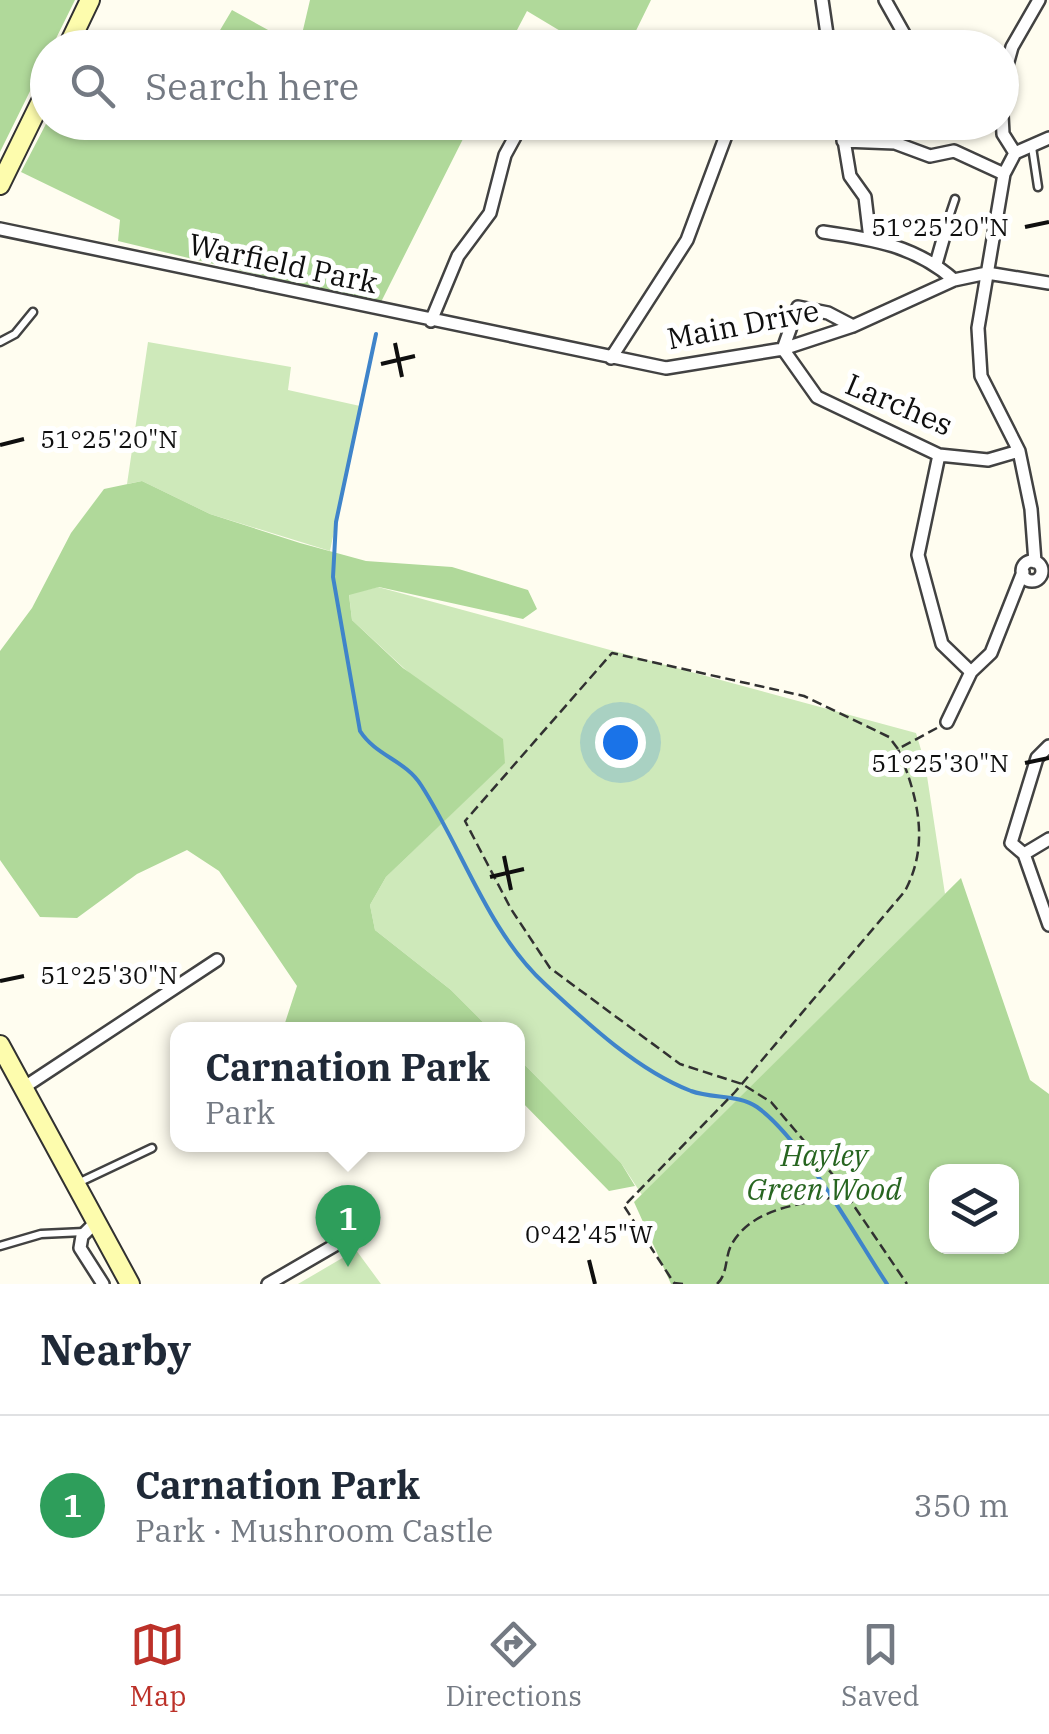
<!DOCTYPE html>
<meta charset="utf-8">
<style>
:root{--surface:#fff;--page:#f6f6f7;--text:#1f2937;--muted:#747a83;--line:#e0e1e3;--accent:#bc3129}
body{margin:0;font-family:"IBM Plex Serif",serif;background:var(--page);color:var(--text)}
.controls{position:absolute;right:30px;bottom:30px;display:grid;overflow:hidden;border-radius:20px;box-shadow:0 2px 8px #0004}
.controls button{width:90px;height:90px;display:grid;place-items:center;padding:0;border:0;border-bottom:2px solid var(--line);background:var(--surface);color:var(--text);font:50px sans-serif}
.you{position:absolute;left:620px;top:742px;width:35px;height:35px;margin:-25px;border:8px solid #fff;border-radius:50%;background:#1a73e8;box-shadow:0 0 0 15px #1a73e833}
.badge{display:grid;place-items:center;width:65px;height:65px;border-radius:50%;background:var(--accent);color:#fff;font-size:32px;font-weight:700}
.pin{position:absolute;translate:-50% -82px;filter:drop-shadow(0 2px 5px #0008)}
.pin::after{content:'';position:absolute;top:52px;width:35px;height:30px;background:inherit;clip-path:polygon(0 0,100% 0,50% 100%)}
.popup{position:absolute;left:170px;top:1022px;width:355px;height:130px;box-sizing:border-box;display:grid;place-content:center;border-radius:20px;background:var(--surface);filter:drop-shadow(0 2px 8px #0005);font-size:32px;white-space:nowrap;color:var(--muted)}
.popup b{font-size:38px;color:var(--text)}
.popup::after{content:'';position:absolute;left:50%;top:100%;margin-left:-20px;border:20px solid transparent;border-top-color:var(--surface)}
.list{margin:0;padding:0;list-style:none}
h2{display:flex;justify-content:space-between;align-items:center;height:130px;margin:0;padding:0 40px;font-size:42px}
h2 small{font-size:32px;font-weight:400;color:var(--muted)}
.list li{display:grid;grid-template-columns:65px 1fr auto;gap:30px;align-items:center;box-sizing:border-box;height:180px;padding:0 40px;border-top:2px solid var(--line)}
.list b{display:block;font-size:38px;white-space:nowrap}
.list p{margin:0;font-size:32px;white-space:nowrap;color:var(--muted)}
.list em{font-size:32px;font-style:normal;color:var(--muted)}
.icon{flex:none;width:55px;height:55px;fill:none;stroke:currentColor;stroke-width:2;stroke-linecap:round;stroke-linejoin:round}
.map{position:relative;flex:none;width:1049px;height:1284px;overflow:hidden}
.search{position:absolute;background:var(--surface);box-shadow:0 2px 8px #0004;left:30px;right:30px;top:30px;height:110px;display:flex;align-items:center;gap:25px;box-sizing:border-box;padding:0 35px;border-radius:55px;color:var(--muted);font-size:38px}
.sheet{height:310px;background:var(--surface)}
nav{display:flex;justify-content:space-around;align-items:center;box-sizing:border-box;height:140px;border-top:2px solid var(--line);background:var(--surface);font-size:28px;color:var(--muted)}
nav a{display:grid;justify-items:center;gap:5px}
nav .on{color:var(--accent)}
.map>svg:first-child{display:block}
.green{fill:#cee9ba}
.forest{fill:#b0d99a;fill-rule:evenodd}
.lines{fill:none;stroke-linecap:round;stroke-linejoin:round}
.stream{stroke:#3f84ca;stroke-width:4}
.lane-casing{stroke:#424242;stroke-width:11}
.street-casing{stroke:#424242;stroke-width:16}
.secondary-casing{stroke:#313131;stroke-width:22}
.path{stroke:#313131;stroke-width:2.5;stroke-dasharray:10 5;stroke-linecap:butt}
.lane{stroke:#fff;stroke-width:6}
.street{stroke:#fff;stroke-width:11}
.secondary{stroke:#fdfcad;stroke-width:18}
.ticks{fill:none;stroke:#0f0f0f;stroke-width:4}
.labels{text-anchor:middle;stroke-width:10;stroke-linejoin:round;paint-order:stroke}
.street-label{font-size:30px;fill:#0f0f0f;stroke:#fff}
.park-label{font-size:30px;font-style:italic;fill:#276520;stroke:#fff}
.ticks-label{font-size:25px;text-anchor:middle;fill:#0f0f0f;stroke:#fff;stroke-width:10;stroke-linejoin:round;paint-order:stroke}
</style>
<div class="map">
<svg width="1049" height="1284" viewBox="0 0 1049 1284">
<rect width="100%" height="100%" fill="#fffdf0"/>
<path class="green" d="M 148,342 L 291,367 L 288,390 L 360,406 L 330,551 L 210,514 L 142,481 L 127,484 Z
M 378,587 L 916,733 L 925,763 L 945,894 L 642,1195 L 621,1163 L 518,1058 L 518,1030 L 490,1029 L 451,990 L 375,930 L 370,905 L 386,877 L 505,762 L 352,620 L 349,594 Z
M 356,1250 L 381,1284 L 298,1284 Z"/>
<path class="forest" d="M 0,0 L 75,0 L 0,152 Z
M 310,0 L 651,0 L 628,47 L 587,47 L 527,11 L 508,47 L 210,47 L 232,10 L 299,47 Z
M 47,122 L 149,123 L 167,131 L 171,122 L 471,123 L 380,304 L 118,241 L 120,220 L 21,172 Z
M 142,481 L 210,514 L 300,543 L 366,561 L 452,567 L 528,590 L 537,609 L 523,619 L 379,587 L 349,595 L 352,620 L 403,668 L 503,739 L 505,763 L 386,877 L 370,905 L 375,930 L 451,990 L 490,1029 L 283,1029 L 297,986 L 219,871 L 187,850 L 137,874 L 77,918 L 40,917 L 0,860 L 0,651 L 32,608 L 71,533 L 104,489 Z
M 961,878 L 1030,1080 L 1049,1094 L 1049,1284 L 671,1284 L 634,1202 ZM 936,1172 L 1012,1172 L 1012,1246 L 936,1246 Z
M 518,1058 L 621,1163 L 635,1186 L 609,1191 L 518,1098 Z"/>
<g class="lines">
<path class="stream" d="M 376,334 L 336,522 L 333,577 L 360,731 C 376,756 405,760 421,785 C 462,848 488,932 545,984 C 587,1023 637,1070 691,1091 C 713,1099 738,1094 757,1107 C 802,1139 855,1236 887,1284"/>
<defs>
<path id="lane" d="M 1032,147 L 1038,187
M 948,220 L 955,199
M 0,342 L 15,334 L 33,312
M 78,1183 L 152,1148
M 0,1246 L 41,1234 L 84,1232"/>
<path id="street" d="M 822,0 L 829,48
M 885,0 L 912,48
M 1002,83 L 1012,47 L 1039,0
M 1002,115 L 1003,134 L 1015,153 L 1004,174 L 978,328 L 981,376 L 1019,451 L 1031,509 L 1035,562
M 841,122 L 850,176 L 865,197 L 870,239
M 843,141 L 895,143 L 930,156 L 954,151 L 1004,174
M 1015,153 L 1049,138
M 0,229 L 666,368 L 783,349 L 853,326 L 954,280 L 987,273 L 1049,283
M 823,232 C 873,239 916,246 954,280
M 936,264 L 948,222
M 431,321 L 458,256 L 490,213 L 505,155 L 523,122
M 853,326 L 828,313 L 798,307 L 783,349 L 817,397 L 939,455 L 988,460 L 1019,451
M 611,358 L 687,240 L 731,122
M 939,455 L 918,555 L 942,644 L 971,672 L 947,722
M1022 571a10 10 0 1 1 20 0a10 10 0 1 1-20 0Z
M 971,672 L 991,653 L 1023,572
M 1049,746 L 1037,758 L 1011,843 L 1024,854 L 1049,925
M 1024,854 L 1049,839
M 26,1086 L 217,960
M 97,1221 L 82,1236 L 80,1248 L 103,1284
M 268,1284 L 361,1230"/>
<path id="secondary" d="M 67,48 L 90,0
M 0,185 L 48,87
M 0,1045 L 130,1284"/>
</defs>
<use href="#lane" class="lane-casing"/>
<use href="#street" class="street-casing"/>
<use href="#secondary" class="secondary-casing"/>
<path class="path" d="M 898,749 L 889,737 L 804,696 L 612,653 L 465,821 L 511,909 L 550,968 L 680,1064 L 742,1084 L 771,1102 L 833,1175 L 907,1284
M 683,1284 L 674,1283 L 624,1206 L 735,1092 L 905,891 C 930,844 918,797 898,749 L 937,728
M 717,1284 C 729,1273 724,1255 733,1242 C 757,1204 807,1205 846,1194"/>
<use href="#lane" class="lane"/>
<use href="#street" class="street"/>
<use href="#secondary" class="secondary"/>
</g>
<path class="ticks" d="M 1025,227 L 1049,222M 395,343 L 402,377M 381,364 L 415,356M 0,445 L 24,439M 1025,763 L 1049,758M 504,856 L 511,890M 490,877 L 524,869M 0,981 L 24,976M 589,1260 L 595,1284"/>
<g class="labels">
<g class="street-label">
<text transform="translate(283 264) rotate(12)" y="10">Warfield Park</text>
<text transform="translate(743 325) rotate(-11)" y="10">Main Drive</text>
<text transform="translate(899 405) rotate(23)" y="10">Larches</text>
</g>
<g class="park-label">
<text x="824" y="1166">Hayley<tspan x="824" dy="34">Green Wood</tspan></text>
</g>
</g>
<g class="ticks-label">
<text x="940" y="236">51°25'20"N</text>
<text x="109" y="448">51°25'20"N</text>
<text x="940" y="772">51°25'30"N</text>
<text x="109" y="984">51°25'30"N</text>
<text x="589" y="1243">0°42'45"W</text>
</g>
</svg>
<div class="controls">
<button><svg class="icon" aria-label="layers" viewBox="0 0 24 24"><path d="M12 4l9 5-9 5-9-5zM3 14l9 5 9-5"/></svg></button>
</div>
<div class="you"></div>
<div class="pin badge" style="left:348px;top:1267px;background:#2e9e5b">1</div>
<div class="popup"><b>Carnation Park</b>Park</div>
<div class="search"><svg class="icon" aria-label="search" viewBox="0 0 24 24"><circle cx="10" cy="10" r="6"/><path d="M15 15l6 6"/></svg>Search here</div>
</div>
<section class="sheet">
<h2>Nearby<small></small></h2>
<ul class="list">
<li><span class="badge" style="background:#2e9e5b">1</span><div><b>Carnation Park</b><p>Park · Mushroom Castle</p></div><em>350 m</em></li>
</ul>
</section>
<nav>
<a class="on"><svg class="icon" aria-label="map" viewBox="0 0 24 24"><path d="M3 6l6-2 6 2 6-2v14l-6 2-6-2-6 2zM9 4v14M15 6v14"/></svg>Map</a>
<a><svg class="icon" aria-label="directions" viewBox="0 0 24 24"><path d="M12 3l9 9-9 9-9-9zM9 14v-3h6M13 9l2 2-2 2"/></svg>Directions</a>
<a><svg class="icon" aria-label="saved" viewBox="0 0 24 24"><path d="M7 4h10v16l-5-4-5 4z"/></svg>Saved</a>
</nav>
